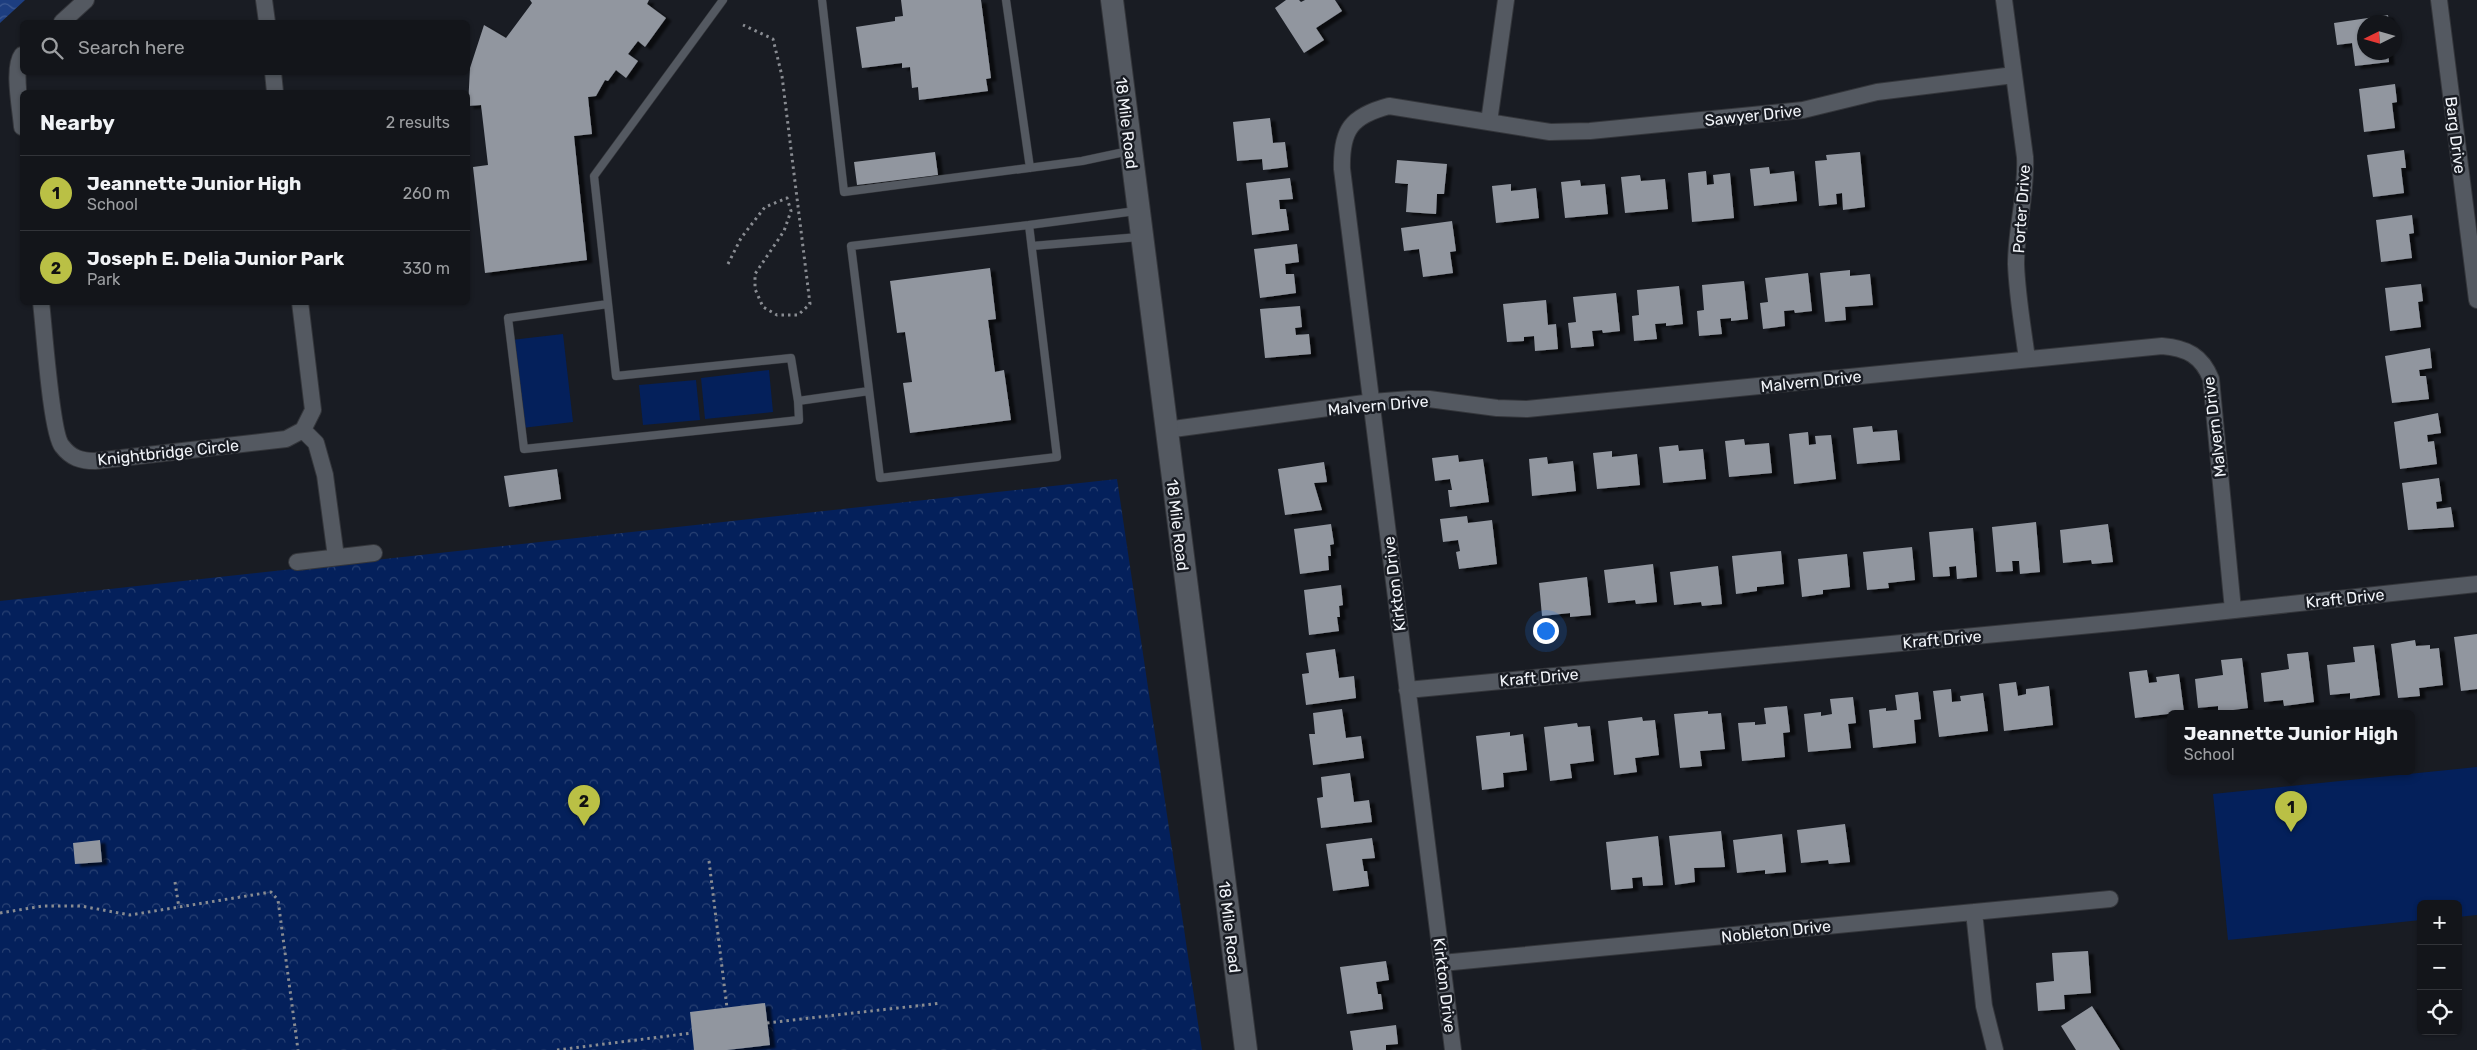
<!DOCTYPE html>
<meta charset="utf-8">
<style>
:root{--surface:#13151a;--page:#1c1e23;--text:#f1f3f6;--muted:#9d9fa2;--line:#323439;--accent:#bac045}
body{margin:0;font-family:Rubik,sans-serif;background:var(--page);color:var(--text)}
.controls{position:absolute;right:15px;bottom:15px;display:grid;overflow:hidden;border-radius:8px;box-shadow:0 1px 4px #0004}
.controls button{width:45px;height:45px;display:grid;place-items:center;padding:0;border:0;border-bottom:1px solid var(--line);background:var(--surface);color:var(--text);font:25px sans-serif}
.compass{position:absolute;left:2357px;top:15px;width:45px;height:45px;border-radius:50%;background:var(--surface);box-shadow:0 1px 4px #0004;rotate:265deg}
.you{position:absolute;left:1545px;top:630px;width:18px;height:18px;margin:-12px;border:4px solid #fff;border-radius:50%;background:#1a73e8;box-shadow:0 0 0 8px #1a73e833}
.badge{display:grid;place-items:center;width:32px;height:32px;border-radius:50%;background:var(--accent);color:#111;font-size:16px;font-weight:700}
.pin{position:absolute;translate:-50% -41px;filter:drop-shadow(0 1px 2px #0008)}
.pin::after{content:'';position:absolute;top:26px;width:18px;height:15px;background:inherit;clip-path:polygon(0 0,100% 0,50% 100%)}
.popup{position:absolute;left:2167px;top:710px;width:248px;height:65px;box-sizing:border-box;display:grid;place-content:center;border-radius:8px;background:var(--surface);filter:drop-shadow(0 1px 4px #0005);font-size:16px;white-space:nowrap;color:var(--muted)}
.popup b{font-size:19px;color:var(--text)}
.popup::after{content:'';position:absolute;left:50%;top:100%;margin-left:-10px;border:10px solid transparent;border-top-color:var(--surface)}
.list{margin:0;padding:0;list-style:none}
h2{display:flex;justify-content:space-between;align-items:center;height:65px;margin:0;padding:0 20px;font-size:21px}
h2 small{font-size:16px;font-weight:400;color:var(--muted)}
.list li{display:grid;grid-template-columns:32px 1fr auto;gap:15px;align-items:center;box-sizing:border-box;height:75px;padding:0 20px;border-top:1px solid var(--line)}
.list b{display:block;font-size:19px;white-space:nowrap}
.list p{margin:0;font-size:16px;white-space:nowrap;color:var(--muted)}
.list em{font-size:16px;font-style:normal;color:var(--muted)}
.icon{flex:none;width:28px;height:28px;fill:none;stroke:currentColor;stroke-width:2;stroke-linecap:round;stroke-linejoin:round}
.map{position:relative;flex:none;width:2477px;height:1050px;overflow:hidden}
.search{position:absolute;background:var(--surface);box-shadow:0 1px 4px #0004;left:20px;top:20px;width:450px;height:55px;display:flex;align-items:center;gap:12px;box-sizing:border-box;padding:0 18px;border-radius:8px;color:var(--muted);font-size:19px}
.panel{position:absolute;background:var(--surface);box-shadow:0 1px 4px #0004;left:20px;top:90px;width:450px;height:215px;border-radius:8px}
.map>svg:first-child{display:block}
.green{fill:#04205b}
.forest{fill:url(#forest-crowns)}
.water{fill:url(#water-waves)}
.building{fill:#91969f;filter:url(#shadow)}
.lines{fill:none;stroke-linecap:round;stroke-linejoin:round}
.lane-casing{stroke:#34363b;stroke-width:9}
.street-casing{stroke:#34363b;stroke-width:18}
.secondary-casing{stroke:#34363b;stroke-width:24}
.path{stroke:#898c92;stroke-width:3;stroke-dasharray:2.5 4;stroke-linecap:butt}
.lane{stroke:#545961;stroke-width:8}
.street{stroke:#545961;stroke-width:16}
.secondary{stroke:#545961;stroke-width:22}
.labels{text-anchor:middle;stroke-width:5;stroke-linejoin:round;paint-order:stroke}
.street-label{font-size:16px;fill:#f1f4f9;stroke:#191c23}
</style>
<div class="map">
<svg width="2477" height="1050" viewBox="0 0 2477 1050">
<defs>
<pattern id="forest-crowns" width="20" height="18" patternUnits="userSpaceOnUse" patternTransform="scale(1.25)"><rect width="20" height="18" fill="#04205b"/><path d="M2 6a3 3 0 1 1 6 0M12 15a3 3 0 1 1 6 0" fill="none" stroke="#294173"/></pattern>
<pattern id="water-waves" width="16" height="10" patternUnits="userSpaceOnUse" patternTransform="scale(1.25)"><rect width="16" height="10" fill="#1d3e80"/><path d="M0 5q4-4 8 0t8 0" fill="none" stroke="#3e5a93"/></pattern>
<filter id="shadow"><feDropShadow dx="5.5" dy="3" stdDeviation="1" flood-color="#0009"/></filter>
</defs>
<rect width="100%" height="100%" fill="#191c23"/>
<path class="green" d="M 563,334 L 573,422 L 522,428 L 511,340 Z
M 769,370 L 773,412 L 705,419 L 701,378 Z
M 696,380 L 700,420 L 643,425 L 639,385 Z
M 2477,767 L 2477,915 L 2458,917 L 2458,904 L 2421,904 L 2421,920 L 2228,940 L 2213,794 Z"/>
<path class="forest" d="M 1117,479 L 1202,1050 L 0,1050 L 0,601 Z"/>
<path class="water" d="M 0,0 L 25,0 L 0,23 Z"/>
<path class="building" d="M 530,0 L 649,0 L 647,4 L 666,18 L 645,47 L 638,41 L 628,54 L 638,61 L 626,78 L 616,70 L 608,81 L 605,80 L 596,96 L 588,97 L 592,134 L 574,136 L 587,260 L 485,273 L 473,167 L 488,165 L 481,105 L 468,106 L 470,68 L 484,25 L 506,38 L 532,3 Z
M 901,0 L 981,0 L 991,78 L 986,79 L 988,91 L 919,100 L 918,87 L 912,88 L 910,67 L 902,68 L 902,63 L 862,68 L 856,27 L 895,21 L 895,17 L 903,16 Z
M 1286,0 L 1299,0 L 1301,2 L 1305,0 L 1335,0 L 1342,11 L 1316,28 L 1324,40 L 1304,53 L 1275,8 Z
M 2388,15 L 2389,22 L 2364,22 L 2364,52 L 2388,52 L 2389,62 L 2355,66 L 2352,43 L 2337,45 L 2334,23 Z
M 2395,84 L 2397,102 L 2392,103 L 2395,128 L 2364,132 L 2359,89 Z
M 1270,118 L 1273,143 L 1285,142 L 1288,167 L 1263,170 L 1262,159 L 1237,161 L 1233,122 Z
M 2404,150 L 2406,168 L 2401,168 L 2404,193 L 2373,197 L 2367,155 Z
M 935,152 L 938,175 L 857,185 L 854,162 Z
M 1860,152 L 1865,207 L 1843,210 L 1842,193 L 1836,194 L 1837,204 L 1819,206 L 1815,161 L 1827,160 L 1826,155 Z
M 1397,160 L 1447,164 L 1444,194 L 1437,194 L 1436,214 L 1406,212 L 1408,184 L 1395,183 Z
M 1769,167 L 1770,174 L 1794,171 L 1797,201 L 1754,206 L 1750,169 Z
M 1706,171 L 1707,185 L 1714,184 L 1713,175 L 1730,173 L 1734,218 L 1692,222 L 1688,173 Z
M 1640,175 L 1641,181 L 1665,179 L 1668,209 L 1625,213 L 1621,177 Z
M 1290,178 L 1293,199 L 1279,200 L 1280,209 L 1286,209 L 1289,230 L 1252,235 L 1246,183 Z
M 1580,180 L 1581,186 L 1605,184 L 1608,214 L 1565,218 L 1561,182 Z
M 1511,184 L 1511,191 L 1536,188 L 1539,218 L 1496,223 L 1492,186 Z
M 2412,215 L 2414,233 L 2409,234 L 2412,258 L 2381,262 L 2376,220 Z
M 1452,221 L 1456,251 L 1450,252 L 1453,273 L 1423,277 L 1419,249 L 1404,251 L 1401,228 Z
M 1297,244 L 1299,262 L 1285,264 L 1286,274 L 1294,274 L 1296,293 L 1260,298 L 1254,249 Z
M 990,268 L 996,319 L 988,320 L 995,372 L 1004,370 L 1011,420 L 910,433 L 903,383 L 912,382 L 905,332 L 897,333 L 890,281 Z
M 1850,270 L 1850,276 L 1870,274 L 1873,305 L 1845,307 L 1846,320 L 1825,322 L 1820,273 Z
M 1808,273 L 1812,311 L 1795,313 L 1794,310 L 1784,311 L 1785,326 L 1763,329 L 1760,303 L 1768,302 L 1765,278 Z
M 1744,281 L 1748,319 L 1731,321 L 1731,318 L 1720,319 L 1722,334 L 1699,336 L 1697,311 L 1704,310 L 1702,285 Z
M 2421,284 L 2423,301 L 2418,302 L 2421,327 L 2390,331 L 2385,288 Z
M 1679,286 L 1683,324 L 1666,326 L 1666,323 L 1655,324 L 1657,339 L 1634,341 L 1632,316 L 1639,315 L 1637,290 Z
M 1616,293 L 1620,331 L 1603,333 L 1602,330 L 1592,331 L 1594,346 L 1571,348 L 1568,323 L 1576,322 L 1573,297 Z
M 1546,300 L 1548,325 L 1556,324 L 1558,349 L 1535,351 L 1534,336 L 1524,337 L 1524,341 L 1507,342 L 1503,304 Z
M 1300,306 L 1302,327 L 1295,328 L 1296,335 L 1309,334 L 1311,354 L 1265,358 L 1260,309 Z
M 2430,348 L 2432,368 L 2419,370 L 2420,376 L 2426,376 L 2429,399 L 2392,403 L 2385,356 Z
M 2438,413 L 2441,433 L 2427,435 L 2428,442 L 2434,441 L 2437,464 L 2400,469 L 2394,422 Z
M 1872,426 L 1873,432 L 1897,430 L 1900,460 L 1857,464 L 1853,428 Z
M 1808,432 L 1809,445 L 1816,444 L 1815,436 L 1831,435 L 1836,479 L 1794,484 L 1789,434 Z
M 1744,439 L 1745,445 L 1769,443 L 1772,473 L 1729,477 L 1725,441 Z
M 1678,445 L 1679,451 L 1703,449 L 1706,479 L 1663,483 L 1659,447 Z
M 1612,451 L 1612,457 L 1637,454 L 1640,485 L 1597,489 L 1593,453 Z
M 1458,455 L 1459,462 L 1483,459 L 1489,502 L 1450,507 L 1448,490 L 1452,490 L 1450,479 L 1435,481 L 1432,458 Z
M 1547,457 L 1548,464 L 1573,461 L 1576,491 L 1532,496 L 1529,459 Z
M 1324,462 L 1327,482 L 1314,483 L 1322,510 L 1285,515 L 1278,469 Z
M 557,469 L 561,499 L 509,507 L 504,476 Z
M 2439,478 L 2442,501 L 2436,502 L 2437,509 L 2451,507 L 2454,527 L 2408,530 L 2402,483 Z
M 1467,516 L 1468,523 L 1492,520 L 1497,564 L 1459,569 L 1456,552 L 1460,551 L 1458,540 L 1443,542 L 1440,519 Z
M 2036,522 L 2040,572 L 2020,574 L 2019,561 L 2012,561 L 2013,571 L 1996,572 L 1992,527 Z
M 1331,524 L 1334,544 L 1330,545 L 1331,556 L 1328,556 L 1329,570 L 1300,574 L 1294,529 Z
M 2108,524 L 2113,562 L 2092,564 L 2091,560 L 2063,563 L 2060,530 Z
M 1973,528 L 1977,577 L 1957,579 L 1956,566 L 1949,567 L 1950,576 L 1933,577 L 1929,532 Z
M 1912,547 L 1915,580 L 1888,583 L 1889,588 L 1867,590 L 1863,552 Z
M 1781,551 L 1784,584 L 1757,587 L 1757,591 L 1736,594 L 1732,556 Z
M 1847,554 L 1850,587 L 1823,590 L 1823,594 L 1802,597 L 1798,559 Z
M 1653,564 L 1657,602 L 1636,604 L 1635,600 L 1608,603 L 1604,570 Z
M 1718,566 L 1722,604 L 1702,606 L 1701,602 L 1674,605 L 1670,572 Z
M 1587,577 L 1591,615 L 1570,617 L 1570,613 L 1542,616 L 1539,583 Z
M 1341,585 L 1343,605 L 1339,606 L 1340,617 L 1337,617 L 1339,631 L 1309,635 L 1304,590 Z
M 2477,634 L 2477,689 L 2461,691 L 2454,637 Z
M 2415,640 L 2416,646 L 2430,645 L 2430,649 L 2439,648 L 2443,685 L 2419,688 L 2420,696 L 2398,698 L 2391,644 Z
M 2374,645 L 2380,695 L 2350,699 L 2350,693 L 2330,695 L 2327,665 L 2355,662 L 2353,647 Z
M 1335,649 L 1339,678 L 1354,676 L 1356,698 L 1306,705 L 1302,674 L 1309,673 L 1306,653 Z
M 2308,652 L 2314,702 L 2284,706 L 2283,700 L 2264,702 L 2261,673 L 2289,669 L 2287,654 Z
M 2242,658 L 2248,708 L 2218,712 L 2218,706 L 2198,708 L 2195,679 L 2223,675 L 2221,660 Z
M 2147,670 L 2149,683 L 2157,682 L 2156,677 L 2179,674 L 2184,712 L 2135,718 L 2129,672 Z
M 2016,682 L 2018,696 L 2026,694 L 2026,689 L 2049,686 L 2053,725 L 2004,731 L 1999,684 Z
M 1951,689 L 1952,702 L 1961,701 L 1960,696 L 1983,693 L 1988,731 L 1939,737 L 1933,691 Z
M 1918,692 L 1921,719 L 1914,720 L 1916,743 L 1873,748 L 1869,710 L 1886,708 L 1886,711 L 1897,710 L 1895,695 Z
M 1853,697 L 1856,723 L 1848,724 L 1851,748 L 1808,752 L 1804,714 L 1821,712 L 1821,716 L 1832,714 L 1830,699 Z
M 1787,706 L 1790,732 L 1783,733 L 1785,757 L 1742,761 L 1738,723 L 1755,722 L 1755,725 L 1766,724 L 1764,708 Z
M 1342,709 L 1346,738 L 1361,736 L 1364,758 L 1313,765 L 1309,734 L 1315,734 L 1313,713 Z
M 1708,711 L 1708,714 L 1721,713 L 1725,749 L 1700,751 L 1702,766 L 1680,768 L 1674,714 Z
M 1642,717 L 1643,721 L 1655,720 L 1659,755 L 1635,758 L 1637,772 L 1614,775 L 1608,721 Z
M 1577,723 L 1578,727 L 1590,726 L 1594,761 L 1570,764 L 1572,778 L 1550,781 L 1544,727 Z
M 1510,732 L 1510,736 L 1523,734 L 1527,770 L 1503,773 L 1504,787 L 1482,790 L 1476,736 Z
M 1350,773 L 1354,802 L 1369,800 L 1372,822 L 1321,828 L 1317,798 L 1323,797 L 1321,777 Z
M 1845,824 L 1850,862 L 1829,864 L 1828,860 L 1801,863 L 1797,830 Z
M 1721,831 L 1725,867 L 1694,868 L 1695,882 L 1675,885 L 1669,836 Z
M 1782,834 L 1786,872 L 1765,874 L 1765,870 L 1737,873 L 1733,840 Z
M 1658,836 L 1663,885 L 1643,886 L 1642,877 L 1632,878 L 1633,888 L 1611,890 L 1606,842 Z
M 1372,838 L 1375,858 L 1362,859 L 1364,871 L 1367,871 L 1369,886 L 1333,891 L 1326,844 Z
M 100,840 L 102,862 L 75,864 L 73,843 Z
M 2088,951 L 2091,993 L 2064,995 L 2065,1009 L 2038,1011 L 2036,983 L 2054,981 L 2052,953 Z
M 1386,961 L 1389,980 L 1376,982 L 1378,994 L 1381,994 L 1383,1009 L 1347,1014 L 1340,967 Z
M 765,1003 L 770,1045 L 727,1050 L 694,1050 L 690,1012 Z
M 2092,1006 L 2120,1050 L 2076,1050 L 2061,1026 Z
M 1396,1025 L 1398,1044 L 1386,1045 L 1386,1050 L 1353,1050 L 1350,1031 Z"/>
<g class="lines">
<defs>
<path id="lane" d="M 723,0 L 594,176 L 616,376 L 791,358 L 798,401 L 869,391
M 822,0 L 844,192 L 1082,161 L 1129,151
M 1006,0 L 1030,168
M 1029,225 L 1057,457 L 880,478 L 851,246 Z
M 1029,225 L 1136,211
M 1032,246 L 1139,237
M 608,304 L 508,318 L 524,449 L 799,420 L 798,401"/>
<path id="street" d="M 264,0 L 267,22
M 2004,0 L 2025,157 C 2027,193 2016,228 2016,264 C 2017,295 2023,328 2027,359
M 2439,0 L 2477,300
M 62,22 L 86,0
M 22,55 C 12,68 21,111 22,127
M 273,72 L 275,92
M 1489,122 L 1506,0
M 41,302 C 44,326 51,433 62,446 C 71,458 81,461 95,461 L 286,439 L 303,430 L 313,410 L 300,302
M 303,430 L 316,443 L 325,475 L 336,557
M 1166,430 L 1372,402 L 1411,399 L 1429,399 L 1497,408 L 1527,409 L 2162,346 C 2187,348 2202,356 2211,379 L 2233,610
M 297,562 L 374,553
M 1407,690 L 2133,621 L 2477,584
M 1974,912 L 1984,1006 L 1995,1050
M 1442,963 L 2110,899
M 1453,1050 L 1342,169 C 1341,130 1351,116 1389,106 L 1550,132 L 1590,131 L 1803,110 L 1877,92 L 2014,75"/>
<path id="secondary" d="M 1112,0 L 1246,1050"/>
</defs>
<use href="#lane" class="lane-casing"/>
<use href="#street" class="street-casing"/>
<use href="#secondary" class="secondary-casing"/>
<path class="path" d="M 728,264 L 741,238 L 765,207 L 787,198 L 791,211 L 784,231 L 755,274 L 755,289 L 763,307 L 777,315 L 798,315 L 810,304 L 782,76 L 773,39 L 743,25
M 709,861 L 727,1008
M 175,882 L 179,908
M 0,913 L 43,906 L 81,906 L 130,915 L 271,892 L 278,900 L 298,1050
M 767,1023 L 941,1003
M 557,1050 L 692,1033"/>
<use href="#lane" class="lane"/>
<use href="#street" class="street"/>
<use href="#secondary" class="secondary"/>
</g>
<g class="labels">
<g class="street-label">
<text transform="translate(1753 115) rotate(-6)" y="6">Sawyer Drive</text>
<text transform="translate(1127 123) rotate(83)" y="6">18 Mile Road</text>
<text transform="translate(2456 135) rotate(83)" y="6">Barg Drive</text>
<text transform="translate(2021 209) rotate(-86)" y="6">Porter Drive</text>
<text transform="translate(1811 381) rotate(-6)" y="6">Malvern Drive</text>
<text transform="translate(1378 405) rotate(-5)" y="6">Malvern Drive</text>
<text transform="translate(2214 427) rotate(-97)" y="6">Malvern Drive</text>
<text transform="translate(168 452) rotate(-6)" y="6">Knightbridge Circle</text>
<text transform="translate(1178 525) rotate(83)" y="6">18 Mile Road</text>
<text transform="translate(1394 584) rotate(-97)" y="6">Kirkton Drive</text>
<text transform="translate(2345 598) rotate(-6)" y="6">Kraft Drive</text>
<text transform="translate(1942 639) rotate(-5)" y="6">Kraft Drive</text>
<text transform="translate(1539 677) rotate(-5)" y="6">Kraft Drive</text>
<text transform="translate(1230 927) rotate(83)" y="6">18 Mile Road</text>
<text transform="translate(1776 931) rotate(-6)" y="6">Nobleton Drive</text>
<text transform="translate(1445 985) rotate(83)" y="6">Kirkton Drive</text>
</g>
</g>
</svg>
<div class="controls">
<button>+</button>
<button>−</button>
<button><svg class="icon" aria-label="locate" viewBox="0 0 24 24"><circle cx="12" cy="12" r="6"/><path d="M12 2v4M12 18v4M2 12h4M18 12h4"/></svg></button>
</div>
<svg class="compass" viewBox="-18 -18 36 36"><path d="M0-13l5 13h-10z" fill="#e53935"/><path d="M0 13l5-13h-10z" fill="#9d9fa2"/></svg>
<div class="you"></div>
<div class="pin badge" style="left:2291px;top:832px">1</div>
<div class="popup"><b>Jeannette Junior High</b>School</div>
<div class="pin badge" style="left:584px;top:826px">2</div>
<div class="search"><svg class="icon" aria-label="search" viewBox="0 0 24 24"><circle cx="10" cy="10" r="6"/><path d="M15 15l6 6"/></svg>Search here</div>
<section class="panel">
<h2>Nearby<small>2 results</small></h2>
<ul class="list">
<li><span class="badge">1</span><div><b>Jeannette Junior High</b><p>School</p></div><em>260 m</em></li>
<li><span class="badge">2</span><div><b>Joseph E. Delia Junior Park</b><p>Park</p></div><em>330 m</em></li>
</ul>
</section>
</div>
